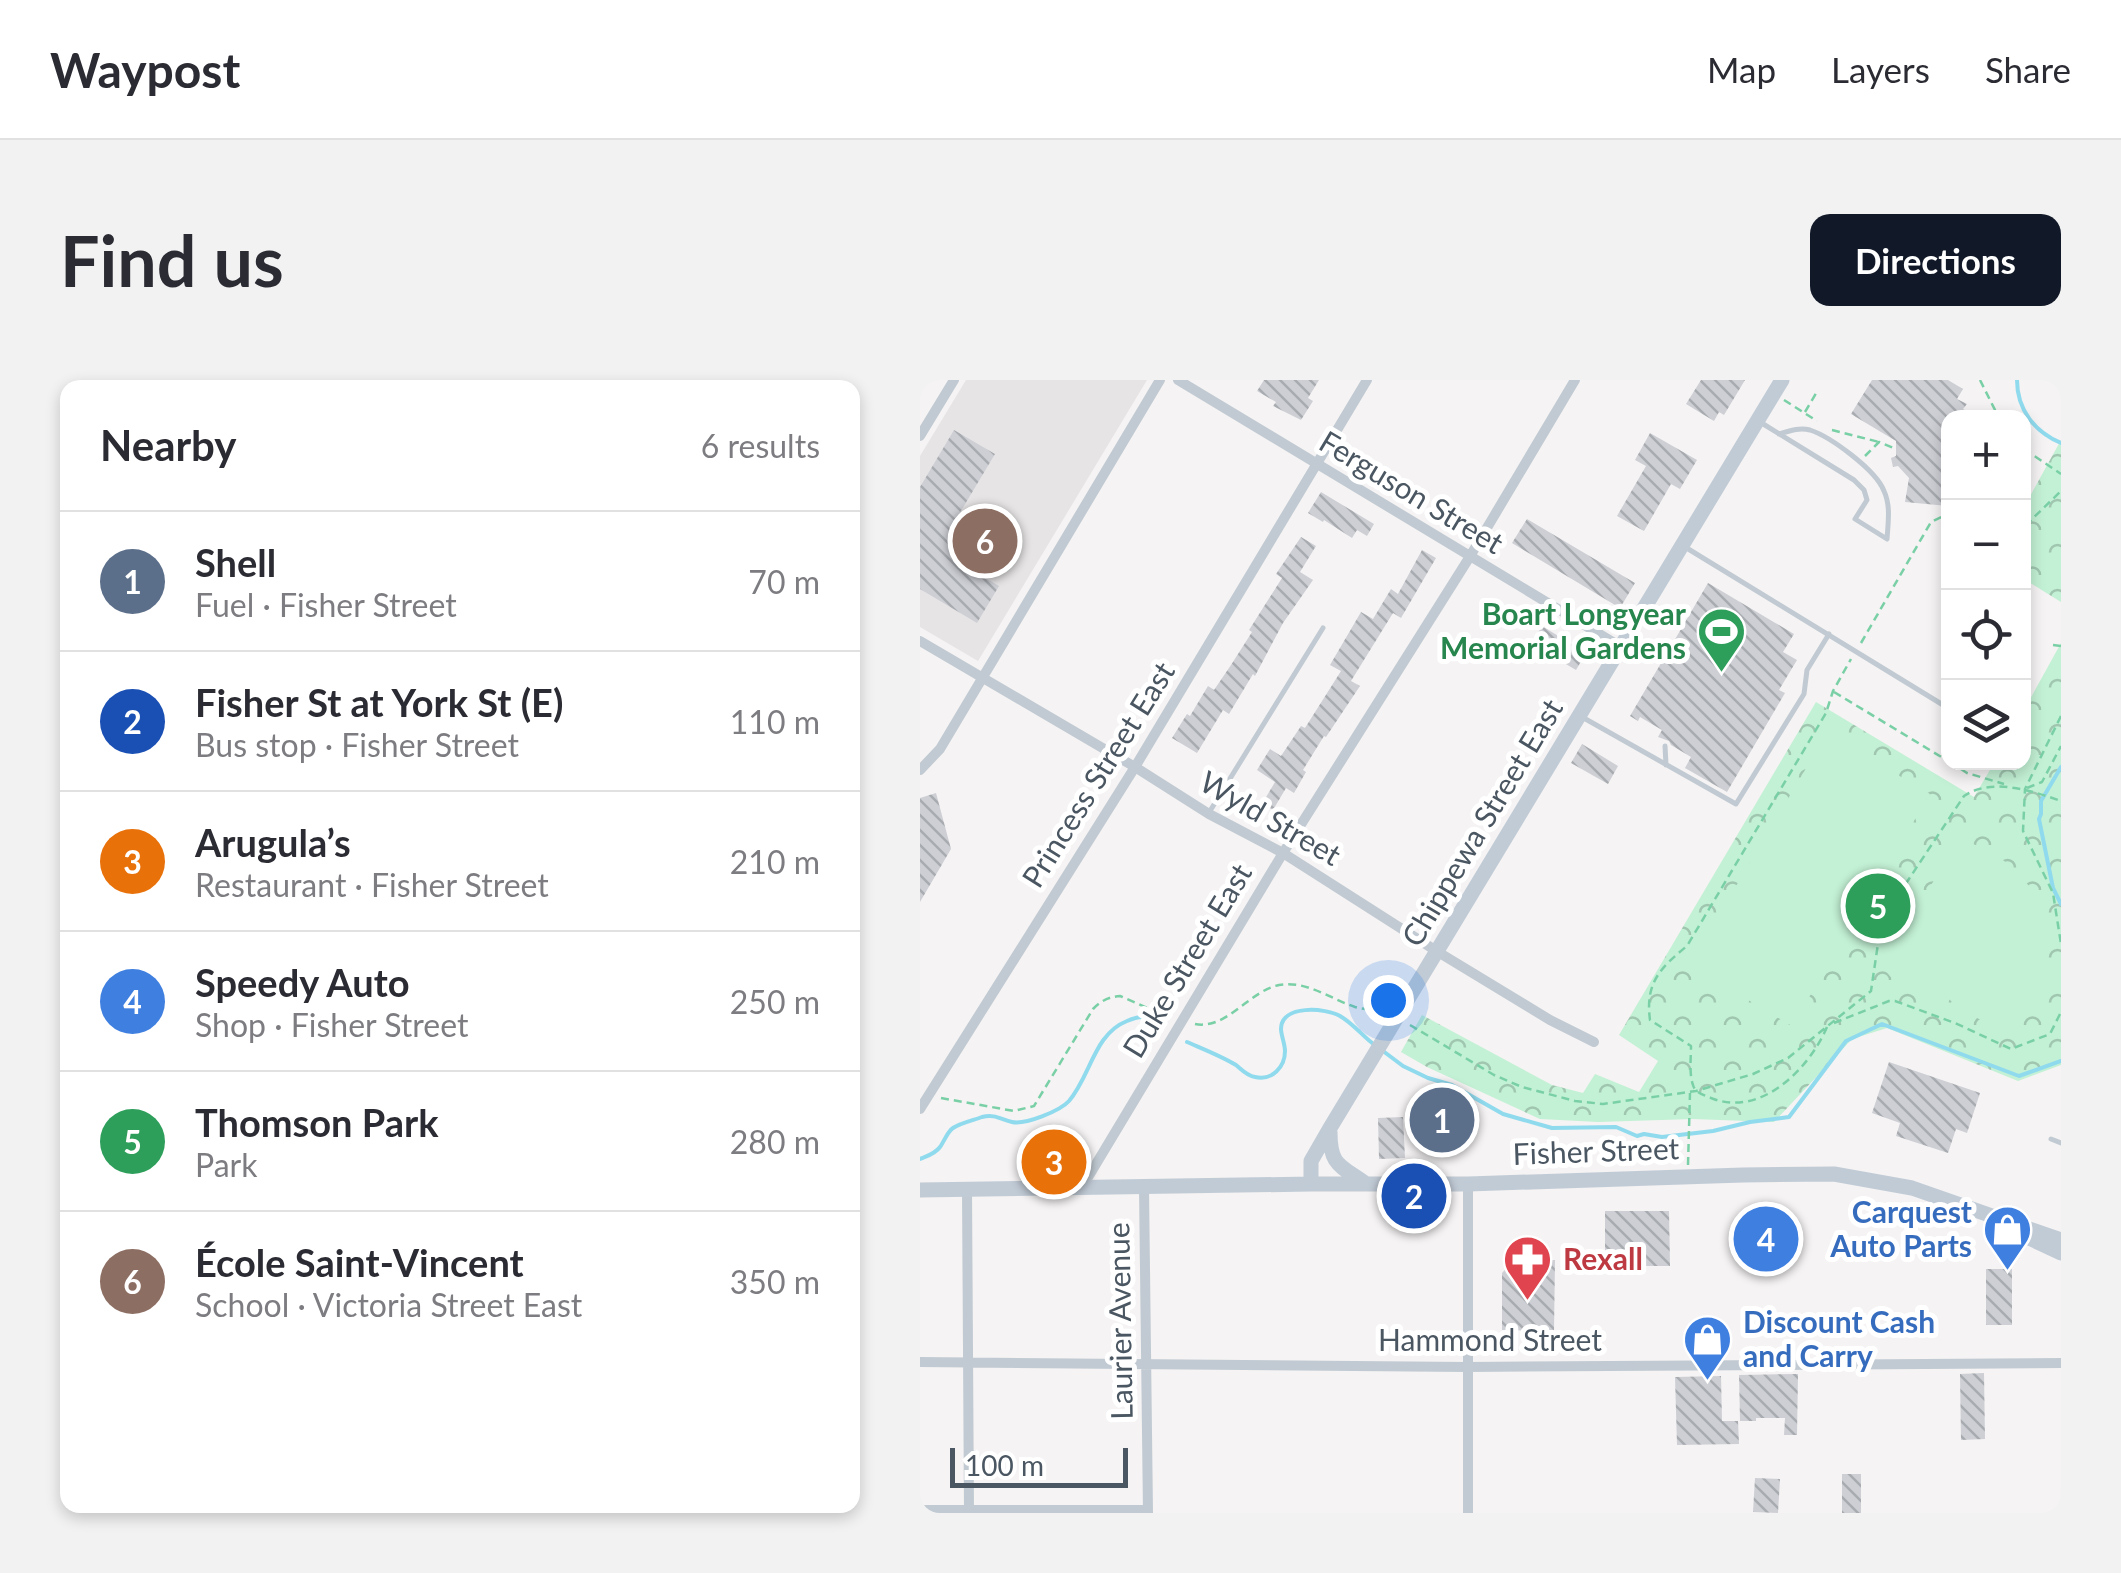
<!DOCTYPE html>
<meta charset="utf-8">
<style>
:root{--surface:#fff;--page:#f2f2f3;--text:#2b2b33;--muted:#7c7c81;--line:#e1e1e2;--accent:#111827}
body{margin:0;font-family:Lato,sans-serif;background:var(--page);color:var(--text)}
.controls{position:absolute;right:30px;top:30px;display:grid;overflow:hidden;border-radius:20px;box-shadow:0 5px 15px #0003}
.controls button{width:90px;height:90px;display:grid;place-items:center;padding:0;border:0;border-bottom:2px solid var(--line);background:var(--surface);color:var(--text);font:50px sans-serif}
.scale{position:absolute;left:30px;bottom:25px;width:178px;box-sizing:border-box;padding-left:10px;border:5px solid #4a5661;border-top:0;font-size:28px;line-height:35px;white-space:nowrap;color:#4a5661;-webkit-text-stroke:8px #fff;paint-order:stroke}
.you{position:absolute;left:468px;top:620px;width:35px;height:35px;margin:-25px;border:8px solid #fff;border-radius:50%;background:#1a73e8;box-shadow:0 0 0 15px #1a73e833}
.badge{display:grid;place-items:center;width:65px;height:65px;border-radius:50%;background:var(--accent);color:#fff;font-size:32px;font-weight:700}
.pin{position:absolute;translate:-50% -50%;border:5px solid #fff;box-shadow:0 2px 10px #0006}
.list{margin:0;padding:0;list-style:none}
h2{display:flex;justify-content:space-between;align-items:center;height:130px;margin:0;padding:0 40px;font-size:42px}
h2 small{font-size:32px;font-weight:400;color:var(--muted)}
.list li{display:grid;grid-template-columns:65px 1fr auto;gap:30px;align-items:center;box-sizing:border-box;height:140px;padding:0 40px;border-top:2px solid var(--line)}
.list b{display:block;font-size:38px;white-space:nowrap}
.list p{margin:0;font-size:32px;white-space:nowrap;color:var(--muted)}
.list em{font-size:32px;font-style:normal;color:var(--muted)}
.icon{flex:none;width:55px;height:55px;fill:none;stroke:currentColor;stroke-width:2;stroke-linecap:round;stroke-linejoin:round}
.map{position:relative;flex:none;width:1141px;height:1133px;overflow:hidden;border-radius:20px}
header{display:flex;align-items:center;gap:60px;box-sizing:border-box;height:140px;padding:0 50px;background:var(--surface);border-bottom:2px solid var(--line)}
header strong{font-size:48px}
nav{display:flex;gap:55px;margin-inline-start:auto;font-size:35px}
.intro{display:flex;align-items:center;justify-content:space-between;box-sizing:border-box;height:240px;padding:0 60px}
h1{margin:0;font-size:70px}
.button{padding:25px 45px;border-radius:20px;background:var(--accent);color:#fff;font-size:35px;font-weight:700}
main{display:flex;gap:60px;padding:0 60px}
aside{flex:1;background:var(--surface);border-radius:20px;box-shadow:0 5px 15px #0003}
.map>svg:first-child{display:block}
.education{fill:#e6e4e5}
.park{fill:url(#park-crowns)}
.garden{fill:#c3f1d5}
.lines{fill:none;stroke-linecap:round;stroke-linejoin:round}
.stream{stroke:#90daee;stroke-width:4}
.building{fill:url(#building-back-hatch)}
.path{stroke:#7ad0a6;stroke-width:2.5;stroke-dasharray:8 5;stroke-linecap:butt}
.lane{stroke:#c1cad2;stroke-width:5}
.street{stroke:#c1cad2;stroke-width:10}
.secondary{stroke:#c1cbd6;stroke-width:15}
.labels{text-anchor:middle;stroke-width:10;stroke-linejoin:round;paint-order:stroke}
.street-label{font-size:30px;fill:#4a5661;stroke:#fff}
.leisure-label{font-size:30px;font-weight:bold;fill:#27864d;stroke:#fff;text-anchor:end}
.shop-label{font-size:30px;font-weight:bold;fill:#366cbe;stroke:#fff;text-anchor:end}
.health-label{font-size:30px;font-weight:bold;fill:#be3a42;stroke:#fff;text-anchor:start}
</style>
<header>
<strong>Waypost</strong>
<nav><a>Map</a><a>Layers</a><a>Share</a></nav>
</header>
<div class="intro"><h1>Find us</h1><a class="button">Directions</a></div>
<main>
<aside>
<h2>Nearby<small>6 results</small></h2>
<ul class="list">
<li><span class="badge" style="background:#5c6f8a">1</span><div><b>Shell</b><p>Fuel · Fisher Street</p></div><em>70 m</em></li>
<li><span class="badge" style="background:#1a4fb4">2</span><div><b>Fisher St at York St (E)</b><p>Bus stop · Fisher Street</p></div><em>110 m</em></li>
<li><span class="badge" style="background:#e8710a">3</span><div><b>Arugula’s</b><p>Restaurant · Fisher Street</p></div><em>210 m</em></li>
<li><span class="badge" style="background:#3f7fe0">4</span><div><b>Speedy Auto</b><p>Shop · Fisher Street</p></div><em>250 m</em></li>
<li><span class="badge" style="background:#2e9e5b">5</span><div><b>Thomson Park</b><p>Park</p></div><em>280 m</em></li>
<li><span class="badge" style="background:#8d6e63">6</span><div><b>École Saint-Vincent</b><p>School · Victoria Street East</p></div><em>350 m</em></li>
</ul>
</aside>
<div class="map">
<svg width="1141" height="1133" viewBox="0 0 1141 1133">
<defs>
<pattern id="park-crowns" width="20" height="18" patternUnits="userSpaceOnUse" patternTransform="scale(2.5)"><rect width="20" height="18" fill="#c3f1d5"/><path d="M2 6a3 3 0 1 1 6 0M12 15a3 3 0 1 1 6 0" fill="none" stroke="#a0c6b0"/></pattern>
<pattern id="building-back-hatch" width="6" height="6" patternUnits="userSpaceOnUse" patternTransform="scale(2.5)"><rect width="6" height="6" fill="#cdcfd5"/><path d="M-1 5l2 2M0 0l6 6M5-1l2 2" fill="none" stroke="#a8abb0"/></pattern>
</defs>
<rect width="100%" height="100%" fill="#f5f3f3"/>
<path class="education" d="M 46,0 L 227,0 L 58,281 L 0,247 L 0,76 Z"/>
<path class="park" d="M 1141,60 L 1141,222 L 1104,199 L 1104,127 Z
M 1141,263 L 1141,685 L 1098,701 L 967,648 L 932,659 L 854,742 L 773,739 L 678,742 L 620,739 L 507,687 L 481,672 L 502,635 L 632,705 L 663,713 L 675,694 L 719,712 L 738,681 L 699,655 L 896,322 L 1054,417 L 1074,383 L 1104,382 L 1104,330 Z"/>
<path class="garden" d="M 907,353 L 1010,414 L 872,646 L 769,585 Z
M 1041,460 C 1091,474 1129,514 1127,568 C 1127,578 1129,590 1125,599 C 1115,622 1101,638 1082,654 L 999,600 L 996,604 L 983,595 L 978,603 C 949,581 962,563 980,540 L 987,541 Z"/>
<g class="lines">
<path class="stream" d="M 1097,0 C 1097,30 1115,52 1141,63
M 1141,387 L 1121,421 L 1121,434 L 1119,439 L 1133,508 L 1141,524
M 267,662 C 283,669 301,676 316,685 C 322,690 327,696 335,697 C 352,701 365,687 365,671 C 365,664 361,655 361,649 C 361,624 406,628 420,636 C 434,644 443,657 456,666
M 463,671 L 483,686 L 508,698 L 532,705 L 583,734 L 632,748 L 696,747 L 717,756 L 724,754 L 742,757 L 793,751 L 830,742 L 869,737 L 926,661 L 962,644 L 1099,696 L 1141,681
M 0,779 C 7,776 15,774 20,767 C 24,762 27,752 33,748 C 40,743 54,740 62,737 C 75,734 80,739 92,742 C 105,745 140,731 149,721 C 171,695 174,654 207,641 C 223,634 228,636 241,647"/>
</g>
<path class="building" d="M 344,0 L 399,0 L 388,18 L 393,21 L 381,40 L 353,26 L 356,22 L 337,11 Z
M 781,0 L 825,0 L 804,35 L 799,32 L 794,41 L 766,24 Z
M 952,0 L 1028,0 L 1043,9 L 1037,19 L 1047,24 L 1043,29 L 1058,38 L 1028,38 L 1028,126 L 985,122 L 989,98 L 978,86 L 973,87 L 971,78 L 976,76 L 976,61 L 931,34 Z
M 34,50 L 75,74 L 35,141 L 47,148 L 30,177 L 79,206 L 57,243 L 0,209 L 0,107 Z
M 730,53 L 777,80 L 760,109 L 751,104 L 724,151 L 697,136 L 726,86 L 715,80 Z
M 401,112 L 454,144 L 447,156 L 437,150 L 432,158 L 404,140 L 403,142 L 388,133 Z
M 607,139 L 715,203 L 700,228 L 592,163 Z
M 381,157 L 396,166 L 380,192 L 393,200 L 363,243 L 335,296 L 333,294 L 309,334 L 303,330 L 277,373 L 252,358 L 267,334 L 270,336 L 288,306 L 294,310 L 311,285 L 332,252 L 329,250 L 362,198 L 356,194 Z
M 502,170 L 516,178 L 481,238 L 473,233 L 431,301 L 440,306 L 406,357 L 404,356 L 383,390 L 386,392 L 374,413 L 366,408 L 353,430 L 342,424 L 355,402 L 337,390 L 350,369 L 361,376 L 381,346 L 385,348 L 421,291 L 410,285 L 441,232 L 453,239 L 471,209 L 478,214 Z
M 788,203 L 874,254 L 863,272 L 877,280 L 859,310 L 865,313 L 807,412 L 765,388 L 771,377 L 751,365 L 749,361 L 738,357 L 742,350 L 720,337 L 718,341 L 710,336 Z
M 622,246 L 666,273 L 656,290 L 629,274 L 625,281 L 607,271 Z
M 662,364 L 698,386 L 688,404 L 651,383 Z
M 16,413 L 31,469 L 0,522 L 0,418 Z
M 969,682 L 1060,713 L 1047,753 L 1036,749 L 1028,773 L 976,756 L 980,743 L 952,733 Z
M 506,720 L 546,747 L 538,760 L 497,732 Z
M 483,737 L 485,778 L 459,779 L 458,738 Z
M 685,831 L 749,831 L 750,886 L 685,886 Z
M 840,833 L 857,833 L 856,879 L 839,879 Z
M 594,880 L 635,880 L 634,951 L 582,950 L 582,893 Z
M 1066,889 L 1092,889 L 1092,945 L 1066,945 Z
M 1064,993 L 1065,1059 L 1041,1060 L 1040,994 Z
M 878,994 L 877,1055 L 864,1055 L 865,1038 L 836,1038 L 836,1041 L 820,1041 L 819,995 Z
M 801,996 L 802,1041 L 818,1041 L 819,1064 L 757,1065 L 755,997 Z
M 922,1094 L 941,1094 L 941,1133 L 922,1133 Z
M 835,1098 L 860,1099 L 858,1133 L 833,1132 Z"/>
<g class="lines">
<path class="path" d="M 1060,0 L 1079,38
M 864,20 L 897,41
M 885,32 L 898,10
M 912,50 L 959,62
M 1104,69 L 1141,94
M 945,76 L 959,62 L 976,69
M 1104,143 L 1110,141 L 1141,111
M 941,263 L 1011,142 L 1028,134
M 1133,265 L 1141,266
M 914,312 L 1028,381
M 1141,336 L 1105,409 L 1103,451 L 1133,513 L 1141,564
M 1030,382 L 1047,393 L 1084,404
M 1107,408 L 1122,402 L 1141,366
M 914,643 L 969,621 L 975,621 L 1035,643 L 1091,669 L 1130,654 L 1141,632
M 275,644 C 307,650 329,611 359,605 C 386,600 411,619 435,627 C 445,630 456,629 466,632
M 490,645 L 574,695 L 602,707 L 655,721 L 683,724 L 776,711 L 833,694 L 868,678 L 951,611 L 960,550 L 971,526 L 1044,416 C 1072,397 1112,411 1141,421
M 907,647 C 889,689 841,738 791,718 C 784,715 775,713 773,705 C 769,694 771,677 771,666 L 730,640 C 725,603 740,588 767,566 L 906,333 L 913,311 L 931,279
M 21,718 L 94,731 L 114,726 L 173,629 C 181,621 188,617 200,616 L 253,639
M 768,785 L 770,713"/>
<path class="lane" d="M 840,42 L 934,100 L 944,110 L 947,120 L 935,139 L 967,159 C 968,143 971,126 964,111 C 956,90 911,57 890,50 C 879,47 869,51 859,54
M 765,167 L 1028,328
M 662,337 L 816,424 L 884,314 L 887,290 L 909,254
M 745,366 L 746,385
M 290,431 L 403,248
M 1131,759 L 1141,763"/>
<path class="street" d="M 258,0 L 701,267
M 0,56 L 34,0
M 0,261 L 215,387 L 289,434 L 363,473 L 518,572 L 630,640 L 674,662
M 0,390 L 20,369 L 240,0
M 0,729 L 215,387 L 447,0
M 548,804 L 548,1133
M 224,808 L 228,1133
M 161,809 L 363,473 L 549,178 L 655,0
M 47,810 L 49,1132
M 0,982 L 547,987 L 1141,983
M 0,1130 L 228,1130"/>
<path class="secondary" d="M 410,752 C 410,786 420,785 445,803
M 391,804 L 391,781 L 410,748 L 862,0
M 0,810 L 391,804 L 548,804 L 823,795 L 914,794 L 992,808 L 1141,860
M 1107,857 L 1141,873"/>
</g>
<defs>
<symbol id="stadium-pin" viewBox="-11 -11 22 30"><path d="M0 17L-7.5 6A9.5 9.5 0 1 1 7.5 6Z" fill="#2e9e5b" stroke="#fff"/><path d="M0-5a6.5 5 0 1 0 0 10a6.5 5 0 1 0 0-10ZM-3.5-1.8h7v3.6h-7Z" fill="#fff"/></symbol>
<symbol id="shop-pin" viewBox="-11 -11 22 30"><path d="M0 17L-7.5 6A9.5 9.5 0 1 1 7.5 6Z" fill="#3f7fe0" stroke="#fff"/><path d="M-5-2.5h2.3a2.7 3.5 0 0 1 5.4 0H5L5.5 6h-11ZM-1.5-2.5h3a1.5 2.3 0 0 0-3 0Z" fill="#fff"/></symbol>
<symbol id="pharmacy-pin" viewBox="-11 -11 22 30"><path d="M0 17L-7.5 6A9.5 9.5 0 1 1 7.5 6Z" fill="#e0444e" stroke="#fff"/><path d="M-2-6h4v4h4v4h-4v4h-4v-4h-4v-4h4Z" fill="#fff"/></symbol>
</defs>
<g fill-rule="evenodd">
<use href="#stadium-pin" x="774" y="224" width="55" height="75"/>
<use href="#shop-pin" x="1060" y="822" width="55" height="75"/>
<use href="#pharmacy-pin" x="580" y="852" width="55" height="75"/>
<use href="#shop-pin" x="760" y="932" width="55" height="75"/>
</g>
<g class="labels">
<g class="street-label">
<text transform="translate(491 113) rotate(31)" y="10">Ferguson Street</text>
<text transform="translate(179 395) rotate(-58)" y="10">Princess Street East</text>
<text transform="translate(350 439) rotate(30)" y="10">Wyld Street</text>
<text transform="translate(563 443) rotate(-59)" y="10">Chippewa Street East</text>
<text transform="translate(268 581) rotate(-59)" y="10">Duke Street East</text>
<text transform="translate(676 772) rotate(-2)" y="10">Fisher Street</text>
<text transform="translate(201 941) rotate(-91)" y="10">Laurier Avenue</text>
<text x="570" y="971">Hammond Street</text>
</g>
<g class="leisure-label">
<text x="766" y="245">Boart Longyear<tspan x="766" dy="34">Memorial Gardens</tspan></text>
</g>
<g class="shop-label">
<text x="1052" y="843">Carquest<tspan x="1052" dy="34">Auto Parts</tspan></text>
<text x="823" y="953" text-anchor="start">Discount Cash<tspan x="823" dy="34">and Carry</tspan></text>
</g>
<g class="health-label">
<text x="643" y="890">Rexall</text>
</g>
</g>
</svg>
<div class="controls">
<button>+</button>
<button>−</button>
<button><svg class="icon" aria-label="locate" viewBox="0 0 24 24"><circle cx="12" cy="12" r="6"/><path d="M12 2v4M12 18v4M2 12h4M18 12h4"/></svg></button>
<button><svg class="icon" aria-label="layers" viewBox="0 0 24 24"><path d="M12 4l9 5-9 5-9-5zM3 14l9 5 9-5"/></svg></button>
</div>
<div class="scale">100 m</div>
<div class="you"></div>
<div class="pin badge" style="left:522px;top:740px;background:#5c6f8a">1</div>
<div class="pin badge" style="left:494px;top:816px;background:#1a4fb4">2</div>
<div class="pin badge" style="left:134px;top:782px;background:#e8710a">3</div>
<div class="pin badge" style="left:846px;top:859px;background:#3f7fe0">4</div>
<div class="pin badge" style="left:958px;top:526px;background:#2e9e5b">5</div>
<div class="pin badge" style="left:65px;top:161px;background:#8d6e63">6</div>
</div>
</main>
